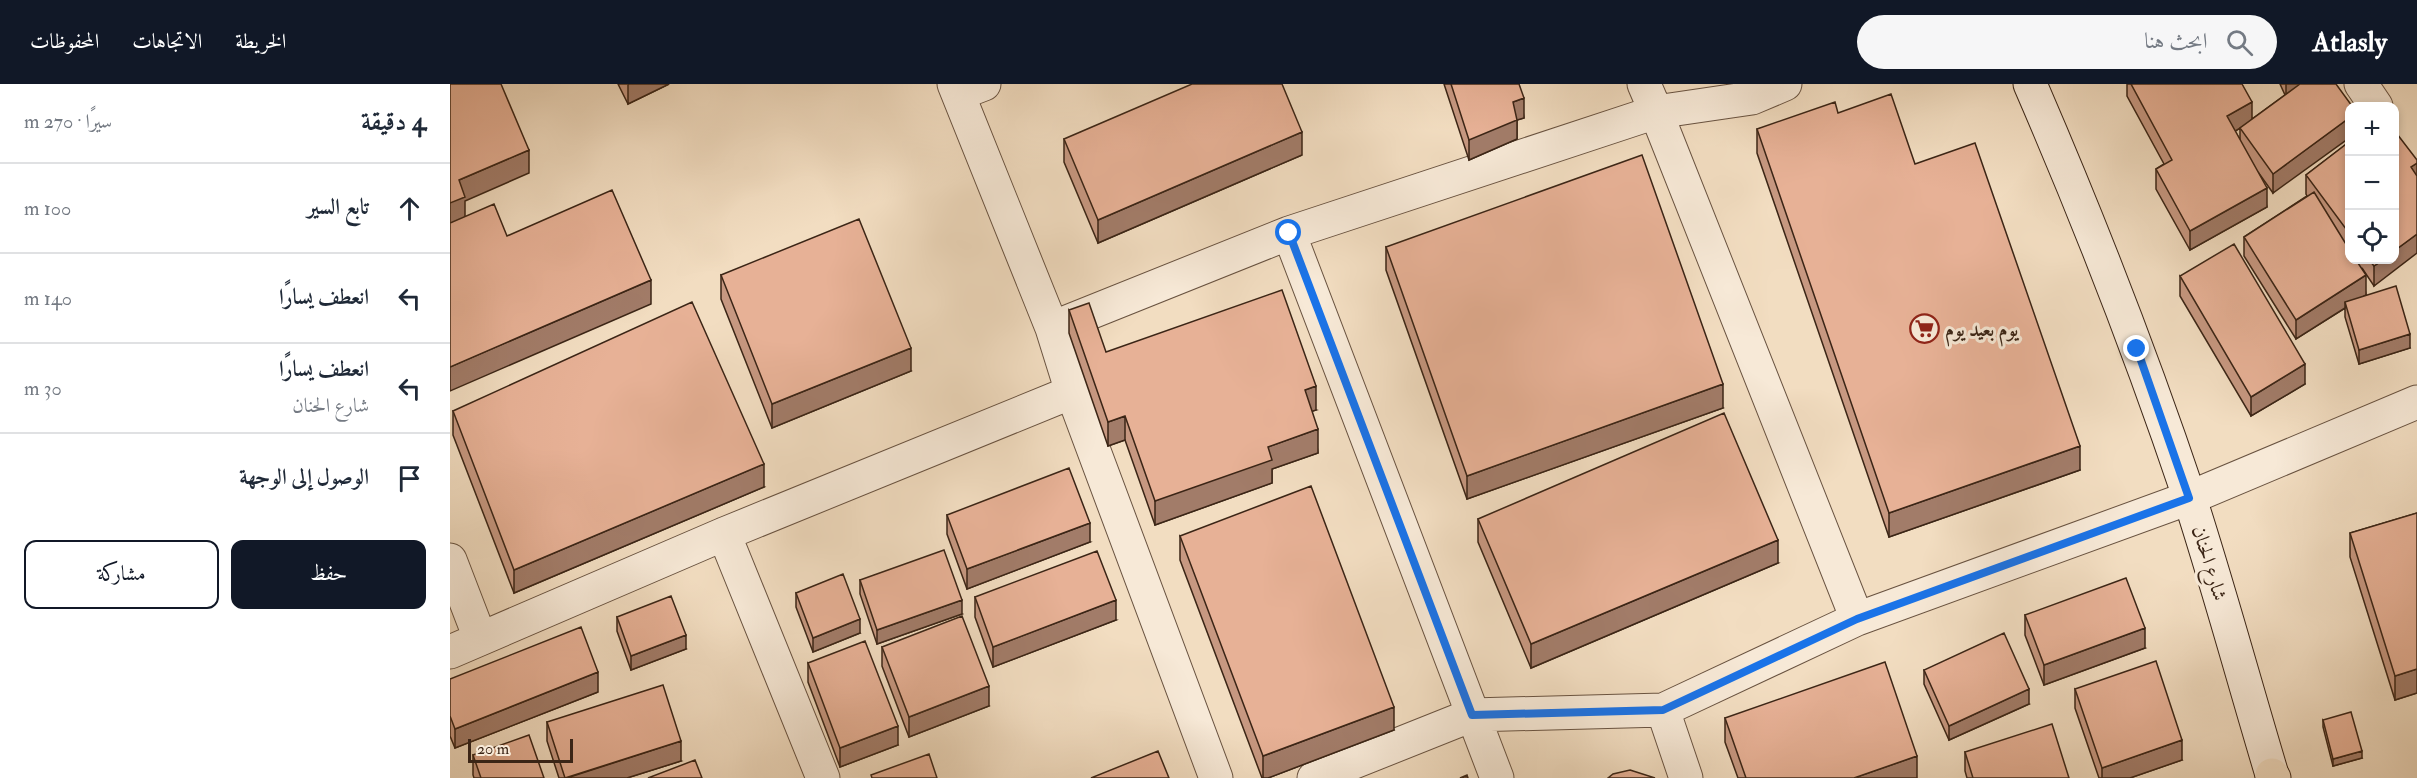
<!DOCTYPE html>
<html lang="ar">
<meta charset="utf-8">
<style>
:root{--surface:#fff;--page:#f6f6f7;--text:#1f2937;--muted:#747a83;--line:#e0e1e3;--accent:#111827}
body{margin:0;font-family:"IM FELL Double Pica",Amiri,serif;background:var(--page);color:var(--text);direction:rtl}
.controls{position:absolute;right:18px;top:18px;display:grid;overflow:hidden;border-radius:12px;box-shadow:0 3px 9px #0003}
.controls button{width:54px;height:54px;display:grid;place-items:center;padding:0;border:0;border-bottom:2px solid var(--line);background:var(--surface);color:var(--text);font:30px sans-serif}
.scale{position:absolute;left:18px;bottom:15px;width:105px;box-sizing:border-box;padding-left:6px;border:3px solid #3b2516;border-top:0;font-size:16px;line-height:21px;white-space:nowrap;color:#3b2516;-webkit-text-stroke:4px #f7e9d7;paint-order:stroke}
.stop{position:absolute;width:18px;height:18px;margin:-14px;border:4px solid #1a73e8;border-radius:50%;background:#fff}
.stop.end{background:#1a73e8;border-color:#fff;box-shadow:0 2px 6px #0008}
.list{margin:0;padding:0;list-style:none}
h2{display:flex;justify-content:space-between;align-items:center;height:78px;margin:0;padding:0 24px;font-size:26px}
h2 small{font-size:20px;font-weight:400;color:var(--muted)}
.list li{display:grid;grid-template-columns:39px 1fr auto;gap:18px;align-items:center;box-sizing:border-box;height:90px;padding:0 24px;border-top:2px solid var(--line)}
.list b{display:block;font-size:22px;white-space:nowrap}
.list p{margin:0;font-size:20px;white-space:nowrap;color:var(--muted)}
.list em{font-size:20px;font-style:normal;color:var(--muted)}
.actions{display:flex;gap:12px;padding:18px 24px}
.actions a{flex:1;padding:14px 0;border:2px solid var(--accent);border-radius:12px;text-align:center;font-size:21px;color:var(--accent)}
.actions .main{background:var(--accent);color:#fff}
.icon{flex:none;width:33px;height:33px;fill:none;stroke:currentColor;stroke-width:2;stroke-linecap:round;stroke-linejoin:round}
.map{position:relative;flex:none;width:1967px;height:694px;overflow:hidden;direction:ltr}
header{display:flex;align-items:center;gap:36px;box-sizing:border-box;height:84px;padding:0 30px;background:var(--accent);color:#fff}
header strong{font-size:28px}
nav{display:flex;gap:33px;margin-inline-start:auto;font-size:21px}
.search{width:420px;height:54px;background:var(--page);display:flex;align-items:center;gap:15px;box-sizing:border-box;padding:0 21px;border-radius:33px;color:var(--muted);font-size:22px}
main{display:flex}
aside{flex:1;background:var(--surface)}
.map>svg:first-child{display:block}
.lines{fill:none;stroke-linecap:round;stroke-linejoin:round}
.street-casing{stroke:#695341;stroke-width:35}
.secondary-casing{stroke:#3b2516;stroke-width:35}
.highway-casing{stroke:#3b2516;stroke-width:35}
.street{stroke:#f7e9d7;stroke-width:33}
.secondary{stroke:#f7e9d7;stroke-width:33}
.highway{stroke:#f2ddc1;stroke-width:33}
.wall{fill:#c79881;stroke:#3b2516;stroke-width:1.5;fill-rule:evenodd}
.shaded-wall{fill:#a27c69;stroke:#3b2516;stroke-width:1.5}
.building{fill:#e7b196;stroke:#3b2516;stroke-width:1.5}
.route{stroke:#1a73e8;stroke-width:8}
.labels{text-anchor:middle;stroke-width:6;stroke-linejoin:round;paint-order:stroke}
.poi-label{font-size:20px;font-weight:bold;fill:#3b2516;stroke:#f7e9d7;text-anchor:start}
.street-label{font-size:20px;fill:#3b2516;stroke:#f7e9d7}
</style>
<header>
<strong>Atlasly</strong>
<div class="search"><svg class="icon" aria-label="search" viewBox="0 0 24 24"><circle cx="10" cy="10" r="6"/><path d="M15 15l6 6"/></svg>ابحث هنا</div>
<nav><a>الخريطة</a><a>الاتجاهات</a><a>المحفوظات</a></nav>
</header>
<main>
<div class="map">
<svg width="1967" height="694" viewBox="0 0 1967 694">
<rect width="100%" height="100%" fill="#f2ddc1"/>
<filter id="stains"><feTurbulence type="fractalNoise" baseFrequency=".00333" numOctaves="4"/><feColorMatrix values="0 0 0 0 .2 0 0 0 0 .09 0 0 0 0 .02 0 0 0 .5 -.17"/></filter>
<radialGradient id="worn" r=".72"><stop offset=".6" stop-color="#630" stop-opacity="0"/><stop offset="1" stop-color="#630" stop-opacity=".3"/></radialGradient>
<g class="lines">
<defs>
<path id="street" d="M 504,0 L 602,244 L 622,308 L 766,694
M 1194,0 L 1206,28 L 1302,14 L 1335,0
M 1911,0 L 1926,22
M 508,10 L 534,0
M 839,149 L 1047,694
M 602,244 L 839,149 L 1206,28 L 1407,535
M 274,450 L 373,694
M 0,476 L 30,554
M 0,568 L 274,450 L 622,308
M 1213,626 L 1236,694
M 864,694 L 1022,631 L 1213,626 L 1407,535 L 1739,414 L 1967,318"/>
<path id="secondary" d="M 1580,0 C 1639,136 1693,275 1740,415 C 1770,508 1795,601 1823,694"/>
<path id="highway" d="M 1822,691 L 1824,694"/>
</defs>
<use href="#street" class="street-casing"/>
<use href="#secondary" class="secondary-casing"/>
<use href="#highway" class="highway-casing"/>
<use href="#street" class="street"/>
<use href="#secondary" class="secondary"/>
<use href="#highway" class="highway"/>
</g>
<path class="wall" d="M 168,0 L 219,0 L 178,20 Z
M 994,0 L 1069,0 L 1074,34 L 1067,36 L 1067,55 L 1019,76 Z
M 1677,0 L 1792,0 L 1802,35 L 1835,11 L 1830,0 L 1886,0 L 1823,109 L 1808,88 L 1817,123 L 1740,166 L 1706,105 L 1706,85 L 1714,80 L 1677,12 ZM 1790,44 L 1790,56 L 1785,47 Z
M 1388,29 L 1465,80 L 1630,386 L 1439,453 L 1307,69 L 1307,45 Z
M 614,55 L 852,71 L 648,159 L 614,78 Z
M 1899,58 L 1899,176 L 1944,176 L 1924,202 L 1912,184 L 1916,211 L 1912,213 L 1960,264 L 1909,280 L 1895,233 L 1895,224 L 1846,255 L 1794,172 L 1794,153 L 1857,112 L 1856,110 L 1856,91 Z
M 936,163 L 1273,324 L 1017,415 L 936,186 Z
M 271,191 L 461,287 L 322,344 L 271,215 Z
M 1730,192 L 1855,300 L 1801,332 L 1730,212 Z
M 619,226 L 656,268 L 866,326 L 862,327 L 868,369 L 822,385 L 822,399 L 705,441 L 675,356 L 658,362 L 619,249 Z
M 3,327 L 314,403 L 64,509 L 3,351 Z
M 1967,429 L 1967,609 L 1945,616 L 1900,473 L 1900,449 Z
M 497,431 L 640,458 L 517,505 L 497,450 Z
M 1028,435 L 1328,479 L 1081,584 L 1028,458 Z
M 730,452 L 944,646 L 818,694 L 812,694 L 730,476 Z
M 410,496 L 512,530 L 427,560 L 410,510 Z
M 346,509 L 410,549 L 363,568 L 346,523 Z
M 525,513 L 666,536 L 543,583 L 525,533 Z
M 1575,531 L 1695,564 L 1594,601 L 1575,551 Z
M 167,533 L 236,565 L 181,586 L 167,547 Z
M 432,563 L 539,622 L 459,653 L 432,582 Z
M 358,579 L 448,661 L 390,683 L 358,598 Z
M 1474,586 L 1579,620 L 1499,656 L 1474,600 Z
M 0,595 L 148,608 L 5,664 L 0,652 Z
M 1625,605 L 1732,676 L 1680,694 L 1649,694 L 1625,624 Z
M 1275,634 L 1467,694 L 1288,694 L 1275,658 Z
M 1873,636 L 1912,674 L 1883,682 L 1873,643 Z
M 97,638 L 231,677 L 177,694 L 109,694 L 97,657 Z
M 1515,668 L 1619,694 L 1517,694 L 1515,687 Z
M 23,671 L 94,694 L 24,694 L 23,691 Z"/>
<path class="shaded-wall" d="M 179,0 L 219,0 L 178,20 L 178,1 Z
M 1836,0 L 1860,0 L 1836,14 Z
M 1074,14 L 1074,34 L 1067,36 L 1067,55 L 1019,76 L 1019,56 L 1063,18 Z
M 1802,18 L 1802,37 L 1777,52 L 1777,32 Z
M 1899,34 L 1899,54 L 1823,109 L 1823,90 Z
M 852,48 L 852,71 L 648,159 L 648,136 Z
M 79,66 L 79,89 L 15,117 L 15,136 L 0,143 L 0,119 L 9,96 Z
M 1967,79 L 1967,98 L 1961,83 Z
M 1817,104 L 1817,123 L 1740,166 L 1740,147 Z
M 1967,150 L 1967,169 L 1924,202 L 1924,182 L 1933,176 L 1944,176 L 1944,167 Z
M 1916,191 L 1916,211 L 1896,223 L 1895,218 L 1895,224 L 1846,255 L 1846,236 Z
M 201,196 L 201,220 L 0,307 L 0,283 Z
M 1960,250 L 1960,264 L 1909,280 L 1909,266 Z
M 461,264 L 461,287 L 322,344 L 322,320 Z
M 1855,280 L 1855,300 L 1801,332 L 1801,313 Z
M 1273,300 L 1273,324 L 1017,415 L 1017,392 Z
M 866,302 L 866,326 L 855,330 L 855,306 Z
M 675,332 L 675,356 L 658,362 L 658,338 Z
M 868,345 L 868,369 L 822,385 L 822,399 L 705,441 L 705,417 L 818,363 Z
M 1630,362 L 1630,386 L 1439,453 L 1439,429 Z
M 314,380 L 314,403 L 64,509 L 64,486 Z
M 640,439 L 640,458 L 517,505 L 517,485 Z
M 1328,456 L 1328,479 L 1081,584 L 1081,560 Z
M 512,516 L 512,530 L 427,560 L 427,546 Z
M 666,516 L 666,536 L 543,583 L 543,563 Z
M 410,535 L 410,549 L 363,568 L 363,554 Z
M 1695,544 L 1695,564 L 1594,601 L 1594,581 Z
M 236,551 L 236,565 L 181,586 L 181,572 Z
M 1967,585 L 1967,609 L 1945,616 L 1945,592 Z
M 148,588 L 148,608 L 5,664 L 5,645 Z
M 539,602 L 539,622 L 459,653 L 459,633 Z
M 1579,605 L 1579,620 L 1499,656 L 1499,642 Z
M 944,623 L 944,646 L 818,694 L 813,694 L 813,672 Z
M 448,642 L 448,661 L 390,683 L 390,664 Z
M 1732,656 L 1732,676 L 1680,694 L 1652,694 L 1652,684 Z
M 231,657 L 231,677 L 177,694 L 117,694 Z
M 1912,667 L 1912,674 L 1883,682 L 1883,675 Z
M 1467,672 L 1467,694 L 1404,694 Z"/>
<path class="building" d="M 0,0 L 51,0 L 79,66 L 9,96 L 15,113 L 0,119 Z
M 742,0 L 832,0 L 852,48 L 648,136 L 614,55 Z
M 1001,0 L 1069,0 L 1074,14 L 1063,18 L 1067,36 L 1019,56 Z
M 1681,0 L 1792,0 L 1802,18 L 1777,32 L 1817,104 L 1740,147 L 1706,85 L 1722,76 Z
M 1850,0 L 1886,0 L 1902,22 L 1899,22 L 1899,34 L 1823,90 L 1790,44 Z
M 1441,10 L 1465,80 L 1525,59 L 1630,362 L 1439,429 L 1307,45 L 1385,18 L 1388,29 Z
M 1944,46 L 1967,76 L 1967,79 L 1961,83 L 1967,92 L 1967,150 L 1944,167 Z
M 1899,58 L 1899,149 L 1856,91 Z
M 1192,71 L 1273,300 L 1017,392 L 936,163 Z
M 162,106 L 201,196 L 0,283 L 0,139 L 44,120 L 57,152 Z
M 1864,108 L 1899,165 L 1899,176 L 1906,176 L 1916,191 L 1846,236 L 1794,153 Z
M 409,135 L 461,264 L 322,320 L 271,191 Z
M 1784,160 L 1855,280 L 1801,313 L 1730,192 Z
M 1919,176 L 1933,176 L 1924,182 Z
M 1946,202 L 1960,250 L 1909,266 L 1895,218 Z
M 832,206 L 866,302 L 855,306 L 868,345 L 818,363 L 822,376 L 705,417 L 675,332 L 658,338 L 619,226 L 639,219 L 656,268 Z
M 242,218 L 314,380 L 64,486 L 3,327 Z
M 1274,329 L 1328,456 L 1081,560 L 1028,435 Z
M 619,384 L 640,439 L 517,485 L 497,431 Z
M 861,402 L 944,623 L 813,672 L 730,452 Z
M 1967,429 L 1967,585 L 1945,592 L 1900,449 Z
M 494,466 L 512,516 L 427,546 L 410,496 Z
M 647,467 L 666,516 L 543,563 L 525,513 Z
M 393,490 L 410,535 L 363,554 L 346,509 Z
M 1676,494 L 1695,544 L 1594,581 L 1575,531 Z
M 221,512 L 236,551 L 181,572 L 167,533 Z
M 512,532 L 539,602 L 459,633 L 432,563 Z
M 131,543 L 148,588 L 5,645 L 0,632 L 0,595 Z
M 1554,549 L 1579,605 L 1499,642 L 1474,586 Z
M 415,557 L 448,642 L 390,664 L 358,579 Z
M 1706,577 L 1732,656 L 1652,684 L 1625,605 Z
M 1435,578 L 1467,672 L 1404,694 L 1296,694 L 1275,634 Z
M 213,601 L 231,657 L 115,694 L 97,638 Z
M 1901,628 L 1912,667 L 1883,675 L 1873,636 Z
M 1602,640 L 1619,694 L 1523,694 L 1515,668 Z
M 79,651 L 94,694 L 31,694 L 23,671 Z
M 708,667 L 719,694 L 641,694 Z
M 479,670 L 487,694 L 422,694 L 421,691 Z
M 245,676 L 252,694 L 198,694 Z
M 1180,686 L 1205,694 L 1158,694 L 1163,690 Z
M 1017,691 L 1018,694 L 1010,694 Z"/>
<g class="lines">
<path class="route" d="M 839,149 L 1022,631 L 1213,626 L 1407,535 L 1739,414 L 1687,265"/>
</g>
<defs>
<symbol id="supermarket-ring" viewBox="-11 -11 22 22"><circle r="9.5" fill="#f7e9d7" stroke="#8f2418" stroke-width="1.5"/><path d="M-6-5.5h2.5l.6 2H6L4.5 2H-2.5L-4.4-4H-6ZM-1.5 3.2a1.3 1.3 0 1 0 .1 0ZM3 3.2a1.3 1.3 0 1 0 .1 0Z" fill="#8f2418"/></symbol>
</defs>
<g fill-rule="evenodd">
<use href="#supermarket-ring" x="1458" y="228" width="33" height="33"/>
</g>
<g class="labels">
<g class="poi-label">
<text x="1495" y="252">يوم بعيد يوم</text>
</g>
<g class="street-label">
<text transform="translate(1760 479) rotate(73)" y="7">شارع الحنان</text>
</g>
</g>
<rect width="100%" height="100%" filter="url(#stains)"/>
<rect width="100%" height="100%" fill="url(#worn)"/>
</svg>
<div class="controls">
<button>+</button>
<button>−</button>
<button><svg class="icon" aria-label="locate" viewBox="0 0 24 24"><circle cx="12" cy="12" r="6"/><path d="M12 2v4M12 18v4M2 12h4M18 12h4"/></svg></button>
</div>
<div class="scale">20 m</div>
<div class="stop" style="left:839px;top:149px"></div>
<div class="stop end" style="left:1687px;top:265px"></div>
</div>
<aside>
<h2>4 دقيقة<small>سيرًا · 270 m</small></h2>
<ul class="list">
<li><svg class="icon" aria-label="ahead" viewBox="0 0 24 24"><path d="M12 20V5M6 11l6-6 6 6"/></svg><div><b>تابع السير</b></div><em>100 m</em></li>
<li><svg class="icon" aria-label="left" viewBox="0 0 24 24"><path d="M17 20v-9H6M10 6l-5 5 5 5"/></svg><div><b>انعطف يسارًا</b></div><em>140 m</em></li>
<li><svg class="icon" aria-label="left" viewBox="0 0 24 24"><path d="M17 20v-9H6M10 6l-5 5 5 5"/></svg><div><b>انعطف يسارًا</b><p>شارع الحنان</p></div><em>30 m</em></li>
<li><svg class="icon" aria-label="arrive" viewBox="0 0 24 24"><path d="M6 21V4h12l-3 4 3 4H6"/></svg><div><b>الوصول إلى الوجهة</b></div></li>
</ul>
<div class="actions"><a class="main">حفظ</a><a>مشاركة</a></div>
</aside>
</main>
